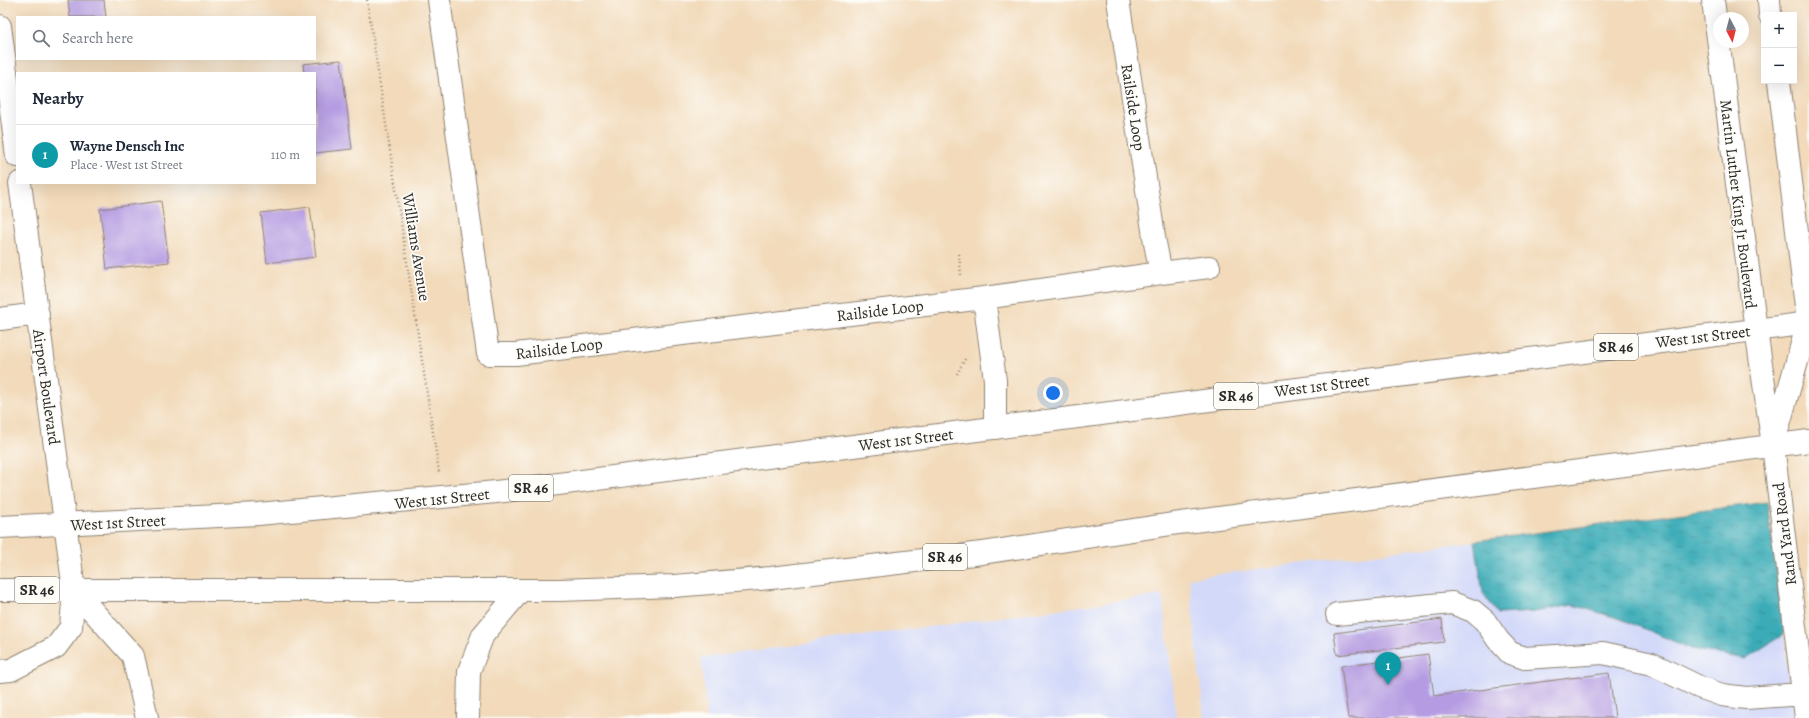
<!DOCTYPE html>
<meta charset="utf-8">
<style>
:root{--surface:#fff;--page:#f2f2f3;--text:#1f2937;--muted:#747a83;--line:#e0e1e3;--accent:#b5179e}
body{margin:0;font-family:Alegreya,serif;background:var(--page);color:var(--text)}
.controls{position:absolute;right:12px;top:12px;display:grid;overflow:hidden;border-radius:0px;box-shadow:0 4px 16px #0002}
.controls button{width:36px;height:36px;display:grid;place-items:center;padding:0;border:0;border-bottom:1px solid var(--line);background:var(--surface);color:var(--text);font:20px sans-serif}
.compass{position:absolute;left:1713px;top:12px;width:36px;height:36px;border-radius:50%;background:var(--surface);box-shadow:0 4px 16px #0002;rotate:173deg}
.you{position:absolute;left:1053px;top:393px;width:14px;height:14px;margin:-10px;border:3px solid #fff;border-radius:50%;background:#1a73e8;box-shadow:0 0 0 6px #1a73e833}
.badge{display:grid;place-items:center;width:26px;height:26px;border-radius:50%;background:var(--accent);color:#fff;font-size:13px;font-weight:700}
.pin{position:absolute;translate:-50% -33px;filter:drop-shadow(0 1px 2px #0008)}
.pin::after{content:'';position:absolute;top:21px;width:14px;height:12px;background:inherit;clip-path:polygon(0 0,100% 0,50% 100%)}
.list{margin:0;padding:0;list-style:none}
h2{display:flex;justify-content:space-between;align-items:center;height:52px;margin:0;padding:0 16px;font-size:17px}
h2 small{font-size:13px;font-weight:400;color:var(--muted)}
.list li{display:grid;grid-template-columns:26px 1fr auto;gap:12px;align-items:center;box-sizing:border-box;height:60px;padding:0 16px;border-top:1px solid var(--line)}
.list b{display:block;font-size:15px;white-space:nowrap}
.list p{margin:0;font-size:13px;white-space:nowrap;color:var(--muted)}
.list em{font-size:13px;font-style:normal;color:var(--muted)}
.icon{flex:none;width:22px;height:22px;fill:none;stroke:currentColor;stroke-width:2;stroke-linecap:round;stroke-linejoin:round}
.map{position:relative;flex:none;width:1809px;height:718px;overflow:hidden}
.search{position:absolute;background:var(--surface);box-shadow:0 4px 16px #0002;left:16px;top:16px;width:300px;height:44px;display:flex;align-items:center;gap:10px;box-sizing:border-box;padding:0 14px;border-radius:0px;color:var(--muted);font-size:15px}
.panel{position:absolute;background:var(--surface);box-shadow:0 4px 16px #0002;left:16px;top:72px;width:300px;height:112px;border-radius:0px}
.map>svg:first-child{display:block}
.built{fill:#d3d9f9}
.water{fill:url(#water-ripples);stroke:#336c71}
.building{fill:#b59ce2}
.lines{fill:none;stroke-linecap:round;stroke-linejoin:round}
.minor-casing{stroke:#8e8272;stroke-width:24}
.major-casing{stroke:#8e8272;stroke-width:24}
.path{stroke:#8e8272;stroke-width:2.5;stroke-dasharray:1 3;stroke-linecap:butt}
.minor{stroke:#fff;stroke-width:22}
.major{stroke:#fff;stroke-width:22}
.labels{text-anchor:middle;stroke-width:3.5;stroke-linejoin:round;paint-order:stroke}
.shield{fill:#fdfcf7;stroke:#6a6a68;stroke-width:1}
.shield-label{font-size:15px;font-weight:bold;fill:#2b2b2b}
.street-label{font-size:16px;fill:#2b2b2b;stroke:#fdfcf7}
</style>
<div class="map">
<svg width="1809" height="718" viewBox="0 0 1809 718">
<defs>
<pattern id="water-ripples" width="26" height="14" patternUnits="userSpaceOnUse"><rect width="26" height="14" fill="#3bacb7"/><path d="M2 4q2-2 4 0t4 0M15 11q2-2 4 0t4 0" fill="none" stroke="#328c95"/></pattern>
</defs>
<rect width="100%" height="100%" fill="#fdfcf7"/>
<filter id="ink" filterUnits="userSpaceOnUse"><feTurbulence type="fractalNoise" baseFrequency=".025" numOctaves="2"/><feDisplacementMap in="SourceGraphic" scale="8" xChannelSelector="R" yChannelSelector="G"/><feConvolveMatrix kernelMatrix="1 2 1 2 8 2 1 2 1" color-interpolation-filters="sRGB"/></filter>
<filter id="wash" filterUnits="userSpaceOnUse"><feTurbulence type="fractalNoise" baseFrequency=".012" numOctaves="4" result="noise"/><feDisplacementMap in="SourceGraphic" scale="16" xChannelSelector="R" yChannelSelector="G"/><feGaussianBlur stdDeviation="0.9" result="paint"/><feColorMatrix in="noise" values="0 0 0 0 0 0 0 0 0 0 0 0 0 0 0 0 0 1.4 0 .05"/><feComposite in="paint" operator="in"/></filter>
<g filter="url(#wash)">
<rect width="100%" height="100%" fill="#f2daba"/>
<path class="built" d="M 1475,541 L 1483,593 L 1498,614 L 1534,612 L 1573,605 L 1745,659 L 1784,634 L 1792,705 L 1809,718 L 1204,718 L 1189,578 Z
M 1162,595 L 1177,718 L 707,718 L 701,658 Z"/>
<path class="water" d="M 1767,502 L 1784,634 L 1745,659 L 1692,649 L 1621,619 L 1573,605 L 1534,612 L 1498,614 L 1483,593 L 1475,541 Z"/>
<g id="blocks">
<path class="building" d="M 68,0 L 104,0 L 106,17 L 70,17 Z
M 341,60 L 352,149 L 315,153 L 315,73 L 304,73 L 303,64 Z
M 161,201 L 169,262 L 107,269 L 100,209 Z
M 310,207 L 316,257 L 267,263 L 261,213 Z
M 1442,619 L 1444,642 L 1337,655 L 1334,633 Z
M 1428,654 L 1434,696 L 1609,673 L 1615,718 L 1348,718 L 1341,666 Z"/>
</g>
</g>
<g filter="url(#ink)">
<use href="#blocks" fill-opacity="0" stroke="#8e8272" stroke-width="1"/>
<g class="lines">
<defs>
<path id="minor" d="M 439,0 L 488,354 L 516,354 L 984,298 L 995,380 L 995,428
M 0,26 L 17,156
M 1161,273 L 1209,267
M 984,298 L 1161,273 L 1155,243 L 1118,0
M 0,319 L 38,314
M 1773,445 L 1806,718
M 74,590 L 133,656 L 147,718
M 1337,614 L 1452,603 L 1473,611 L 1485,621 L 1498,640 L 1510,653 L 1525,658 L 1603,653 L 1652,664 L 1699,687 L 1722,695 L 1746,698 L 1803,694
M 0,671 L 11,670 L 56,647 L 71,627 L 74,590 L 20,183
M 468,717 L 469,671 L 483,635 L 520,591"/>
<path id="major" d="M 1713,0 L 1756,330 L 1773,445
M 1769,0 L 1770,15
M 1775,438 L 1808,323 L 1779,81
M 0,527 L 258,514 L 496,492 L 1809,323
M 0,590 L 559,590 L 674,586 L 771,578 L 982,553 L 1172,524 L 1809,441"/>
</defs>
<use href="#minor" class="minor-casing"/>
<use href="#major" class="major-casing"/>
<path class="path" d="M 367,0 L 439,472
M 959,254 L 961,275
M 957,374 L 966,357"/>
<use href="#minor" class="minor"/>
<use href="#major" class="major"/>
</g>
</g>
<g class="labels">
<g class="shield">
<rect x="1594" y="334" width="44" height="26" rx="3"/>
<rect x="1214" y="383" width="44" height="26" rx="3"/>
<rect x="509" y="475" width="44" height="26" rx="3"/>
<rect x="923" y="544" width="44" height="26" rx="3"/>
<rect x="15" y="577" width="44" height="26" rx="3"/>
</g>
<g class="shield-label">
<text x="1616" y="352">SR 46</text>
<text x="1236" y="401">SR 46</text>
<text x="531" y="493">SR 46</text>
<text x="945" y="562">SR 46</text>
<text x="37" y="595">SR 46</text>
</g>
<g class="street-label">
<text transform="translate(1134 107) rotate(81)" y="6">Railside Loop</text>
<text transform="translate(1739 204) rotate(83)" y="6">Martin Luther King Jr Boulevard</text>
<text transform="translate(417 247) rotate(81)" y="6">Williams Avenue</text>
<text transform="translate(880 310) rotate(-7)" y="6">Railside Loop</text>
<text transform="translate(1703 336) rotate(-7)" y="6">West 1st Street</text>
<text transform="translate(559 348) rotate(-7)" y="6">Railside Loop</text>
<text transform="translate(1322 385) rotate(-7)" y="6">West 1st Street</text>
<text transform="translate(47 387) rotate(82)" y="6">Airport Boulevard</text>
<text transform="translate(906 439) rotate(-7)" y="6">West 1st Street</text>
<text transform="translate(442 498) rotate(-6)" y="6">West 1st Street</text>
<text transform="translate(118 522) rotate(-3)" y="6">West 1st Street</text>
<text transform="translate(1784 534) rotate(-97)" y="6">Rand Yard Road</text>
</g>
</g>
</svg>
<div class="controls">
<button>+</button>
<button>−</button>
</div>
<svg class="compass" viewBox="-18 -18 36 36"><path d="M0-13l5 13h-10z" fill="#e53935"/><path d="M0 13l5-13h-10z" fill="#747a83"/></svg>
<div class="you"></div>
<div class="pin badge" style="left:1388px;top:685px;background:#0f9aa8">1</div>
<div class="search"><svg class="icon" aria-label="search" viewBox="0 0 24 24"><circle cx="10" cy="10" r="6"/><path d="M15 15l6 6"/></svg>Search here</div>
<section class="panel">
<h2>Nearby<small></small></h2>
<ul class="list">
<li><span class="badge" style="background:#0f9aa8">1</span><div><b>Wayne Densch Inc</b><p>Place · West 1st Street</p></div><em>110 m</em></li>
</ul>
</section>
</div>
